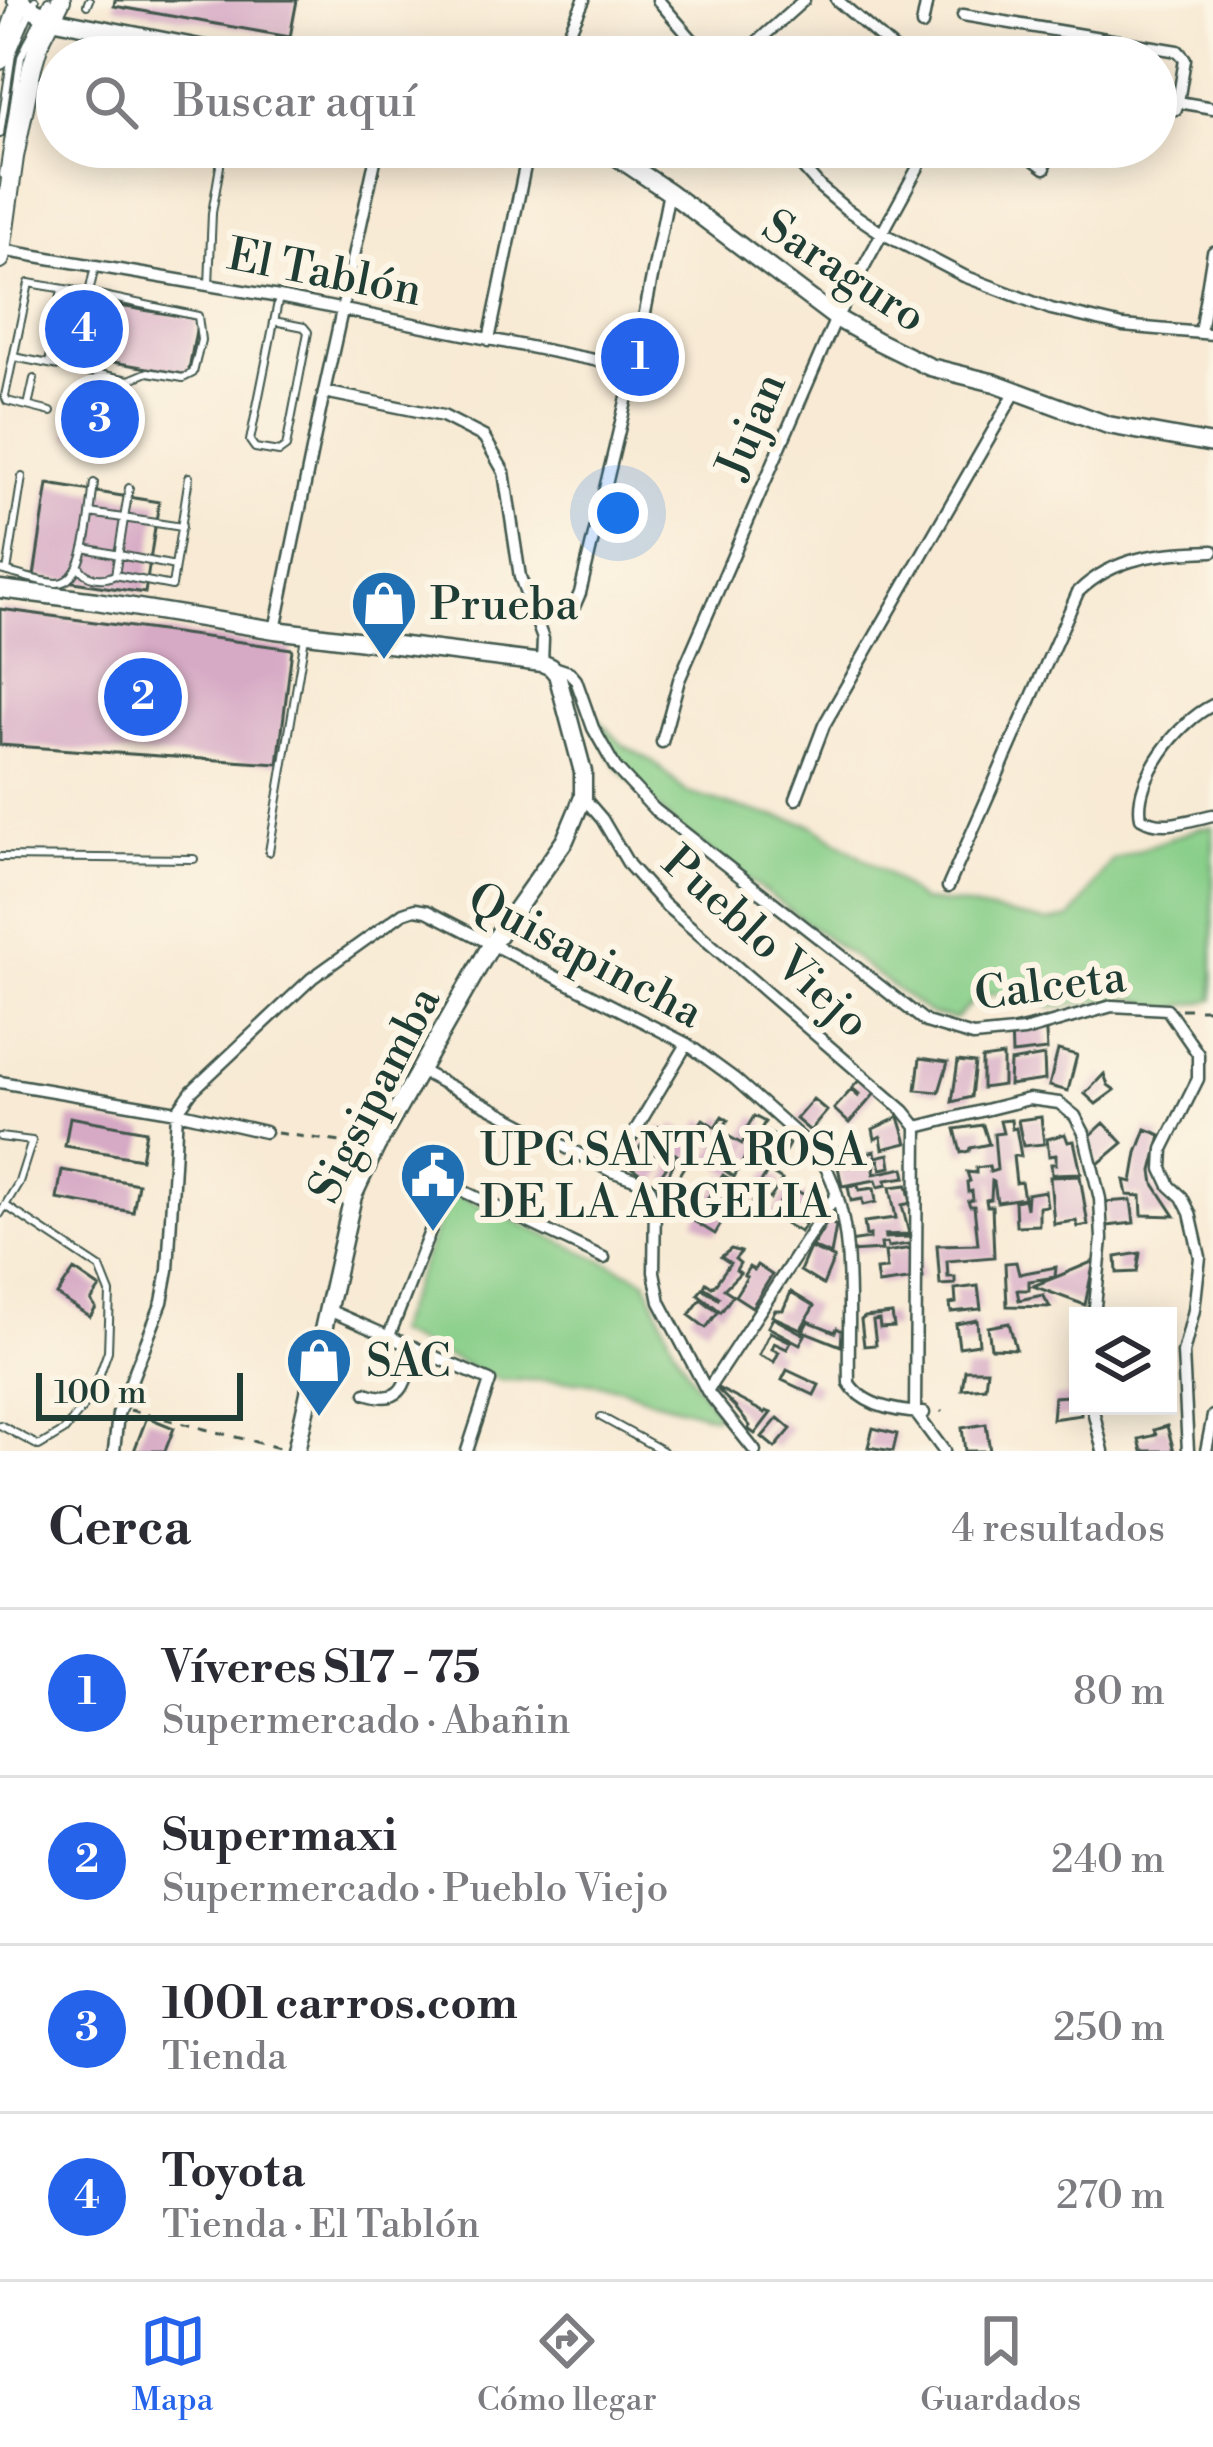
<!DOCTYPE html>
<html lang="es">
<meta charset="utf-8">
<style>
:root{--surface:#fff;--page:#f7f7f7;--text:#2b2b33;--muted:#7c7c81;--line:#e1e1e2;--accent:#2563eb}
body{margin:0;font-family:"Libre Bodoni",serif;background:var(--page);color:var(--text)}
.controls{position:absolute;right:36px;bottom:36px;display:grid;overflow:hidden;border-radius:0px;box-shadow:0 6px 30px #0003}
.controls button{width:108px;height:108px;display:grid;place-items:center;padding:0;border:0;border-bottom:3px solid var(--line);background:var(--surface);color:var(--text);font:60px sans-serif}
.scale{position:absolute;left:36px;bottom:30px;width:207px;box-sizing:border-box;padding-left:12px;border:6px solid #1f3d34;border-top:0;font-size:33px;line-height:42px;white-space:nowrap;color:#1f3d34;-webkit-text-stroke:9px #fcf5e5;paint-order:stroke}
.you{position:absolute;left:618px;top:513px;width:42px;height:42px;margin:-30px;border:9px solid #fff;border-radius:50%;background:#1a73e8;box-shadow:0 0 0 18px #1a73e833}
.badge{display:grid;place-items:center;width:78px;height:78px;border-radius:50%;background:var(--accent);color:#fff;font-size:39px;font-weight:700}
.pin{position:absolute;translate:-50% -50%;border:6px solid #fff;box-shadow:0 3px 12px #0006}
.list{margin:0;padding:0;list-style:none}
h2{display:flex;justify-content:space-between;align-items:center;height:156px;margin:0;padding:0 48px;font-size:51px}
h2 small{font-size:39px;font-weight:400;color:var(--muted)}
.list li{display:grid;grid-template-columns:78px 1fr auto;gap:36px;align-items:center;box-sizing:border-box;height:168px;padding:0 48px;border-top:3px solid var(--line)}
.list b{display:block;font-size:45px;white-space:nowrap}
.list p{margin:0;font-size:39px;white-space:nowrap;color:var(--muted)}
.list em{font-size:39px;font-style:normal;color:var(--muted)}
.icon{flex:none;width:66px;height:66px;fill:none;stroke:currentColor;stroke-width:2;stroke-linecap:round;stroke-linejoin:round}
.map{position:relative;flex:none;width:1213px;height:1451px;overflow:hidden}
.search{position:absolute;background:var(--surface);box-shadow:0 6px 30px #0003;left:36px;right:36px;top:36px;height:132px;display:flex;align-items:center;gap:30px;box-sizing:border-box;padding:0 42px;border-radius:66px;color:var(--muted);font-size:45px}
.sheet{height:828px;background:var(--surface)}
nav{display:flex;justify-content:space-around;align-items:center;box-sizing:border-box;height:168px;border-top:3px solid var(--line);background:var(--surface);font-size:33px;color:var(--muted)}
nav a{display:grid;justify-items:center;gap:6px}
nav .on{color:var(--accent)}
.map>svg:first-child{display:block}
.green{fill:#87ce88;stroke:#53865e;stroke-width:3}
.building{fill:#d6a9c5}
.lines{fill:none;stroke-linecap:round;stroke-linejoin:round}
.lane-casing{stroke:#40574c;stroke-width:10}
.street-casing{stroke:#40574c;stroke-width:15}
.secondary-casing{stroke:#40574c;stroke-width:21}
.primary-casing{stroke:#40574c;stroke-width:22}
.path{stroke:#40574c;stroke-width:3;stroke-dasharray:9 9;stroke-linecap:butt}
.lane{stroke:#fff;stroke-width:6}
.street{stroke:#fff;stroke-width:10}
.secondary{stroke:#fff;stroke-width:16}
.primary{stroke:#fff;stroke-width:18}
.labels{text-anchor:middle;stroke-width:12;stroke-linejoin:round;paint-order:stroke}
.street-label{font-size:45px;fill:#1f3d34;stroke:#fcf5e5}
.poi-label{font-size:45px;fill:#1f3d34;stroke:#fcf5e5;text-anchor:start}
</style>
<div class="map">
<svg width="1213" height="1451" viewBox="0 0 1213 1451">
<rect width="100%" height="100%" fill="#fcf5e5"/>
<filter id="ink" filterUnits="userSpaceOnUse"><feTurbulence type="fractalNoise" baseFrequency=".00833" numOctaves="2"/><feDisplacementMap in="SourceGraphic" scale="24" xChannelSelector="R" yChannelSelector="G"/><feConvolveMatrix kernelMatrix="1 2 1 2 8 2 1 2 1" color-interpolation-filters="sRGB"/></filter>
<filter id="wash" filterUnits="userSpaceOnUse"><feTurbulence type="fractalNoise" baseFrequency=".004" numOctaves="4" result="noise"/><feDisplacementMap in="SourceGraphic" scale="48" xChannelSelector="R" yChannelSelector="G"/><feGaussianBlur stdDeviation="2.7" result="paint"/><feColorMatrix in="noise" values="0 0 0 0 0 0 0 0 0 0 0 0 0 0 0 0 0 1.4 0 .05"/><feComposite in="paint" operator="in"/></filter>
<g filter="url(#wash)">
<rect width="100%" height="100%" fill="#f8ead4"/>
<path class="green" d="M 596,717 L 623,745 L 652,761 L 687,793 L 755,812 L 810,824 L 888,874 L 921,901 L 961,905 L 1047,922 L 1071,918 L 1112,860 L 1199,828 L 1213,827 L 1213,1000 L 1167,1009 L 1131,997 L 1050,1008 L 1030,991 L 979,996 L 955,1019 L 930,1014 L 677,827 L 618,768 L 592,725 Z
M 451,1192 L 646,1280 L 673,1345 L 695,1383 L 717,1412 L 715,1417 L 653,1400 L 618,1387 L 577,1381 L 500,1380 L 394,1333 Z"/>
<g id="blocks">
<path class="building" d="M 115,0 L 297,0 L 290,37 L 114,6 Z
M 77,44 L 128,55 L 128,57 L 74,57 Z
M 65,297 L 198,319 L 188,375 L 56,352 Z
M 77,390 L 133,401 L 123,449 L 68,437 Z
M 48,484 L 159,502 L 145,593 L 34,576 Z
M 0,609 L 292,649 L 278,764 L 0,745 Z
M 1045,1018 L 1047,1050 L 1012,1054 L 1011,1026 Z
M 1058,1050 L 1077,1055 L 1068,1091 L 1049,1086 Z
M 1003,1056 L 1003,1085 L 982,1088 L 982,1059 Z
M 1044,1056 L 1045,1080 L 1009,1085 L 1010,1062 Z
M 920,1058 L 948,1062 L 939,1092 L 916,1090 Z
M 958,1061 L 975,1063 L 971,1097 L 952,1102 Z
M 1104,1074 L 1108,1085 L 1115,1090 L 1096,1104 L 1085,1094 Z
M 862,1077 L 878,1090 L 849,1123 L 834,1109 L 851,1090 L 858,1096 L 859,1094 L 852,1088 Z
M 813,1099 L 827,1111 L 810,1131 L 796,1119 Z
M 722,1116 L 728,1120 L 711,1147 L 700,1140 L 673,1185 L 666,1181 L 677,1155 L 672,1152 L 668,1159 L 648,1148 L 659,1127 L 670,1133 L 674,1125 L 692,1136 L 703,1119 L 715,1127 Z
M 754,1116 L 765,1122 L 734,1177 L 708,1158 L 723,1133 L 742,1144 L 745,1138 L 742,1136 Z
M 70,1117 L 146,1131 L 141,1159 L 65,1146 Z
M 899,1117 L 907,1143 L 883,1149 L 881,1136 L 875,1139 L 873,1129 Z
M 1041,1117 L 1044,1144 L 1023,1146 L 1018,1120 Z
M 1011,1120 L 1012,1129 L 1016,1128 L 1021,1156 L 1013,1156 L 1016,1183 L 1021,1182 L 1024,1198 L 997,1202 L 994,1182 L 992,1181 L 991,1199 L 986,1200 L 987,1206 L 992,1206 L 994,1257 L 947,1261 L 948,1277 L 955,1277 L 955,1284 L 940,1285 L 937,1245 L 978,1244 L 974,1206 L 970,1206 L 968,1201 L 973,1200 L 972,1191 L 968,1192 L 967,1182 L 970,1181 L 967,1172 L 976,1173 L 976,1168 L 989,1166 L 990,1172 L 997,1170 L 994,1134 L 1003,1133 L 1000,1121 Z
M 1104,1123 L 1123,1143 L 1098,1164 L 1089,1137 Z
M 983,1125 L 989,1144 L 970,1148 L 969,1151 L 961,1153 L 955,1129 Z
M 1146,1129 L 1161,1135 L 1152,1171 L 1154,1184 L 1175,1216 L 1142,1215 L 1141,1196 L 1127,1195 L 1124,1180 L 1132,1182 L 1137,1153 Z
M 764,1130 L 789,1144 L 775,1170 L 749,1155 Z
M 1065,1134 L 1068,1142 L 1074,1141 L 1081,1173 L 1052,1174 L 1051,1164 L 1056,1164 L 1056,1155 L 1049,1156 L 1047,1139 Z
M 642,1144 L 669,1163 L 655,1184 L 628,1165 Z
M 839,1147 L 841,1158 L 875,1151 L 876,1157 L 889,1154 L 891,1167 L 881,1169 L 879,1160 L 875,1161 L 874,1174 L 904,1168 L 906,1177 L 886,1180 L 887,1185 L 878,1187 L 876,1180 L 842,1186 L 835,1152 L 835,1148 Z
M 62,1170 L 138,1184 L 133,1212 L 57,1199 Z
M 768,1171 L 782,1180 L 770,1199 L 756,1191 Z
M 723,1175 L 757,1195 L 748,1210 L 714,1190 Z
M 1080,1176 L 1088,1225 L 1078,1227 L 1076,1221 L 1054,1224 L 1050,1177 Z
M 858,1185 L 859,1190 L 874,1188 L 876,1202 L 863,1205 L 862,1199 L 851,1201 L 848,1187 Z
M 907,1185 L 911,1203 L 902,1205 L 909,1234 L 885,1235 L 885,1238 L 910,1237 L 910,1239 L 914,1239 L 915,1243 L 888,1247 L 887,1243 L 881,1244 L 882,1250 L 850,1252 L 849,1242 L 870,1239 L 870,1235 L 866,1236 L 864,1222 L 896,1218 L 890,1187 Z
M 790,1187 L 819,1203 L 814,1214 L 808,1210 L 801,1222 L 805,1224 L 800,1232 L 771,1216 Z
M 712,1191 L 733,1204 L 715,1234 L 694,1221 Z
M 1045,1191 L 1047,1206 L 1039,1207 L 1039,1225 L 1016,1226 L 1015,1201 L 1024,1199 L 1026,1209 L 1027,1194 Z
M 1131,1200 L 1134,1223 L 1107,1226 L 1105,1202 Z
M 828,1221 L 836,1226 L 831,1255 L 812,1247 Z
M 919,1247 L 923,1278 L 878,1284 L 876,1270 L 887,1269 L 885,1252 Z
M 810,1248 L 834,1258 L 823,1285 L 800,1271 Z
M 731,1249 L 741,1252 L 735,1259 L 740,1263 L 736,1270 L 740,1273 L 724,1289 L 733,1295 L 721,1312 L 698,1294 L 703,1288 L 718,1299 L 719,1297 L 704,1287 L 706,1283 L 712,1287 L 716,1283 L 730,1263 L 721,1257 Z
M 1140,1253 L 1137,1272 L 1117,1273 L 1116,1257 Z
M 1094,1261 L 1085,1305 L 1033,1286 L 1061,1275 Z
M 1016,1262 L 1019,1274 L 1056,1267 L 1055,1277 L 1029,1281 L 1029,1290 L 1017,1290 L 1019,1300 L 1043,1295 L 1050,1307 L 1007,1306 L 1005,1263 Z
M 757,1265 L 772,1275 L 752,1307 L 735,1296 L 747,1277 L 744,1275 L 749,1267 L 754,1270 Z
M 74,1270 L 100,1288 L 91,1301 L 96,1308 L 90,1317 L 57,1295 Z
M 978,1286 L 981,1309 L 951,1312 L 950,1304 L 956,1303 L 955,1289 Z
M 791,1292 L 814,1306 L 801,1329 L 772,1316 L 775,1310 L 783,1310 Z
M 701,1299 L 718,1312 L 706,1328 L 689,1315 Z
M 892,1314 L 894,1327 L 880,1328 L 879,1320 L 873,1321 L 876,1345 L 864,1346 L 861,1320 L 865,1317 Z
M 773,1318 L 805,1335 L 800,1344 L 768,1327 Z
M 977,1320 L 979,1344 L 959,1347 L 956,1324 Z
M 808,1321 L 835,1332 L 837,1328 L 842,1331 L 841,1346 L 803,1331 Z
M 1009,1323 L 1016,1349 L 991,1348 L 988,1327 Z
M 770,1332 L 791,1342 L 787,1349 L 774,1343 L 772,1349 L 779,1352 L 774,1362 L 759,1355 Z
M 1069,1361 L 1078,1362 L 1078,1406 L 1081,1406 L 1081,1415 L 1052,1419 L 1054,1397 L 1068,1396 Z
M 787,1370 L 819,1385 L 814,1395 L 782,1380 Z
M 965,1370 L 987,1370 L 985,1387 L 962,1389 Z
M 714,1386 L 765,1413 L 766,1411 L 771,1413 L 755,1434 L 748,1429 L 750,1426 L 735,1407 Z
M 147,1417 L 174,1428 L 165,1451 L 134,1451 Z
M 778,1418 L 791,1429 L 775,1448 L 762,1437 Z
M 986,1424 L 990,1451 L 965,1451 L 962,1428 Z
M 1167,1426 L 1174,1451 L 1142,1451 L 1139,1439 L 1156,1435 L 1154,1430 Z
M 873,1428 L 897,1434 L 893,1451 L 868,1447 Z"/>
</g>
</g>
<g filter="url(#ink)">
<use href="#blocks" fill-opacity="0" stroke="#40574c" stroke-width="3"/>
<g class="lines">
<defs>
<path id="lane" d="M 87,5 L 89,0
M 0,134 L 12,54 L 35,0
M 3,175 L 21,57 L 48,0
M 209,285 L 212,213 L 220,166 L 219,147
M 62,289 L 49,364 L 129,380 L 148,372 L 183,378 L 193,373 L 201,340 L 198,316 L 89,293
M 274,321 L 304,327 L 308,332 L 286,447 L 279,452 L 255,448 L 250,441 L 279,297
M 14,357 L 49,364
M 28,406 L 34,379
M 51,412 L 7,401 L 5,396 L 29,283 L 89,293 L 95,266
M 90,513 L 182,527
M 79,566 C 85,579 103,581 115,575 L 172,586 L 175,566 L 84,548
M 175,566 L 189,477
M 0,570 C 18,574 38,582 56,583 C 88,585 90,507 94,483
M 7,572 L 22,477
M 115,575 L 129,488
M 269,852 L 305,637
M 0,857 L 194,859
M 0,1137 L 32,1141 L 19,1182 L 0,1214
M 601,1417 L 663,1451
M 0,1425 L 39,1446 L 64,1431 L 92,1396 L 108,1351 L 110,1293 L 100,1268 L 6,1206"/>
<path id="street" d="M 658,0 L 707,57
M 837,0 L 903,57
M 963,15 L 1178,51 L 1185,59 L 1178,102 L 1213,108
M 922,25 L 927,0
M 558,57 L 584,0
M 740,57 L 804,0
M 1156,107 L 1176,109 L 1178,102
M 785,147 L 820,187 L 846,209 L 880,232 L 964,276 L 1051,309 L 1123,326 L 1213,334
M 1017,147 L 1045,168
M 1,250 L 279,297 L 634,368
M 1200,333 L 1213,252
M 489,340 L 529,147
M 324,392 L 443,416 L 484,437 L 504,472 L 520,577 L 543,639 L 542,663
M 573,609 L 580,593 L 634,368 L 669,192
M 275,630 L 324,392 L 378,147
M 554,667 L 569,672 L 576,680 L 593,728 L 615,767 L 654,809 L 926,1022 L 973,1036 L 1024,1031 L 1112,1006 L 1167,1009 L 1198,1054 L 1198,1079 L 1163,1149 L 1162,1169 L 1170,1186 L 1182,1197 L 1190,1213 L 1200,1257 L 1194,1310 L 1183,1353 L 1188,1451
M 1213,705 C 1179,721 1133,779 1141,818 C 1163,831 1189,820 1213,815
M 662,742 L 679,680 L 836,318 L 929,147
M 583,797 L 602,819 L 629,865 L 664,904 L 904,1111 L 917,1127 L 915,1412 L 944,1451
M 796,799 L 824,725 L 1016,391
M 948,887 L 1078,592 C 1116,555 1162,553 1213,551
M 419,1070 L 611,1171 L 640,1181 L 650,1189 L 655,1201 L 654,1272 L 660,1302 L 707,1391 L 755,1451
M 0,1082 L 177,1112 L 265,1132
M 917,1127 L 1029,1099 L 1059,1103 L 1075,1116 L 1084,1133 L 1100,1199 L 1102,1239 L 1094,1316
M 611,1171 L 687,1044
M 448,1184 L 604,1258
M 326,1309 L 490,1381 L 467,1451
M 389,1336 L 458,1160
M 707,1391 L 836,1195
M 366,1393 C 406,1407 406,1380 414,1347
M 1092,1406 L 1103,1451
M 114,1451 L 118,1414 L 162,1302 L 168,1270 L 177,1112 L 192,1091 L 312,978 L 403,913 L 415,909 L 427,911 L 687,1044 L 735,1079 L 818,1153 C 859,1217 847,1310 849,1383 C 863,1406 898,1412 924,1413
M 1206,1451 L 1213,1416"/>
<path id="secondary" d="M 16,0 L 51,19 L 246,57
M 597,147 L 611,153 L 669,192 L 836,318 L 877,341 L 930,367 L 995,383 L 1108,425 L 1213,444
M 0,589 L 96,601 L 275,630 L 542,663 L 551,667 L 557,674 L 583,772 L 583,797 L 565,840 L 491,945 L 376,1147 L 353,1196 L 296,1451"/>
<path id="primary" d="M 0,60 L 21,0
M 0,259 L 14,157 L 32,67 L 39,43 L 61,0"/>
</defs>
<use href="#lane" class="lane-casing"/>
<use href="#street" class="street-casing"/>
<use href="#secondary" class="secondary-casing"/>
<use href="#primary" class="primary-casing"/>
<path class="path" d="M 1181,1009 L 1213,1009
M 277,1133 L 363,1145
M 130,1410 L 283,1449
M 941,1411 L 942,1412"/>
<use href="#lane" class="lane"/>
<use href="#street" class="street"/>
<use href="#secondary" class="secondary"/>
<use href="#primary" class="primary"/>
</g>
</g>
<defs>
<symbol id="shop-pin" viewBox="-11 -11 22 30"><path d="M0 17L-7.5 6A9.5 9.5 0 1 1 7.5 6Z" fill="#1f6fb2" stroke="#fcf5e5"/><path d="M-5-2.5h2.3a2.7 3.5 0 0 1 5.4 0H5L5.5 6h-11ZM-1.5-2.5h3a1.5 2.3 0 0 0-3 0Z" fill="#fff"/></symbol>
<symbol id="civic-pin" viewBox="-11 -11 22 30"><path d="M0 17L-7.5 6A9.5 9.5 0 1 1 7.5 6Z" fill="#1f6fb2" stroke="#fcf5e5"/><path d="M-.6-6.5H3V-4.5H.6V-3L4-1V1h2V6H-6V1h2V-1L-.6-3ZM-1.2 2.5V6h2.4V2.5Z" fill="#fff"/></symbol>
</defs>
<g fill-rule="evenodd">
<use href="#shop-pin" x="346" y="565" width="76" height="104"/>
<use href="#civic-pin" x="395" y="1137" width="76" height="104"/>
<use href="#shop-pin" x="281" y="1322" width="76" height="104"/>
</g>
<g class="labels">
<g class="street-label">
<text transform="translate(845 270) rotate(33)" y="16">Saraguro</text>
<text transform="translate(325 271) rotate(11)" y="16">El Tablón</text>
<text transform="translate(750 425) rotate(-67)" y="16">Jujan</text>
<text transform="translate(767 941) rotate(42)" y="16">Pueblo Viejo</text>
<text transform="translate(586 954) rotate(28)" y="16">Quisapincha</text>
<text transform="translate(1050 984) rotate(-7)" y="16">Calceta</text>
<text transform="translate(373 1094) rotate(-63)" y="16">Sigsipamba</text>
</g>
<g class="poi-label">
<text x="430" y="619">Prueba</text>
<text x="480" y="1165">UPC SANTA ROSA<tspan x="480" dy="52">DE LA ARGELIA</tspan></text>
<text x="366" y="1376">SAC</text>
</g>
</g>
</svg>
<div class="controls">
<button><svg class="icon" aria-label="layers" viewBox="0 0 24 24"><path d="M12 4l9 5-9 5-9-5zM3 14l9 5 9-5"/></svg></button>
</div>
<div class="scale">100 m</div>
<div class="you"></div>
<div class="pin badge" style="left:640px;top:357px">1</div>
<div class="pin badge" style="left:143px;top:697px">2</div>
<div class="pin badge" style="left:100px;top:419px">3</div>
<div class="pin badge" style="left:84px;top:329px">4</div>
<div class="search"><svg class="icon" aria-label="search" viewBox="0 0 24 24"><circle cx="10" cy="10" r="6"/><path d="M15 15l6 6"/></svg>Buscar aquí</div>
</div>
<section class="sheet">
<h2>Cerca<small>4 resultados</small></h2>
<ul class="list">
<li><span class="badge">1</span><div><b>Víveres S17 - 75</b><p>Supermercado · Abañin</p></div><em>80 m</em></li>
<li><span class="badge">2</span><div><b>Supermaxi</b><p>Supermercado · Pueblo Viejo</p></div><em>240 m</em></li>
<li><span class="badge">3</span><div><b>1001 carros.com</b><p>Tienda</p></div><em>250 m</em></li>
<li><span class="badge">4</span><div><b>Toyota</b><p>Tienda · El Tablón</p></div><em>270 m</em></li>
</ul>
</section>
<nav>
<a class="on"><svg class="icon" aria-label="map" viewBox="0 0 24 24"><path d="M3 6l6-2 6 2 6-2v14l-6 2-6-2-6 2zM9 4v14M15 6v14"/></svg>Mapa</a>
<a><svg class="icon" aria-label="directions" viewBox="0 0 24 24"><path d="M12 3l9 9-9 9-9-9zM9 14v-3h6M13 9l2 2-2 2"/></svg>Cómo llegar</a>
<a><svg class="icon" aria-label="saved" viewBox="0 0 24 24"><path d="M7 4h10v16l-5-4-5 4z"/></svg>Guardados</a>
</nav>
